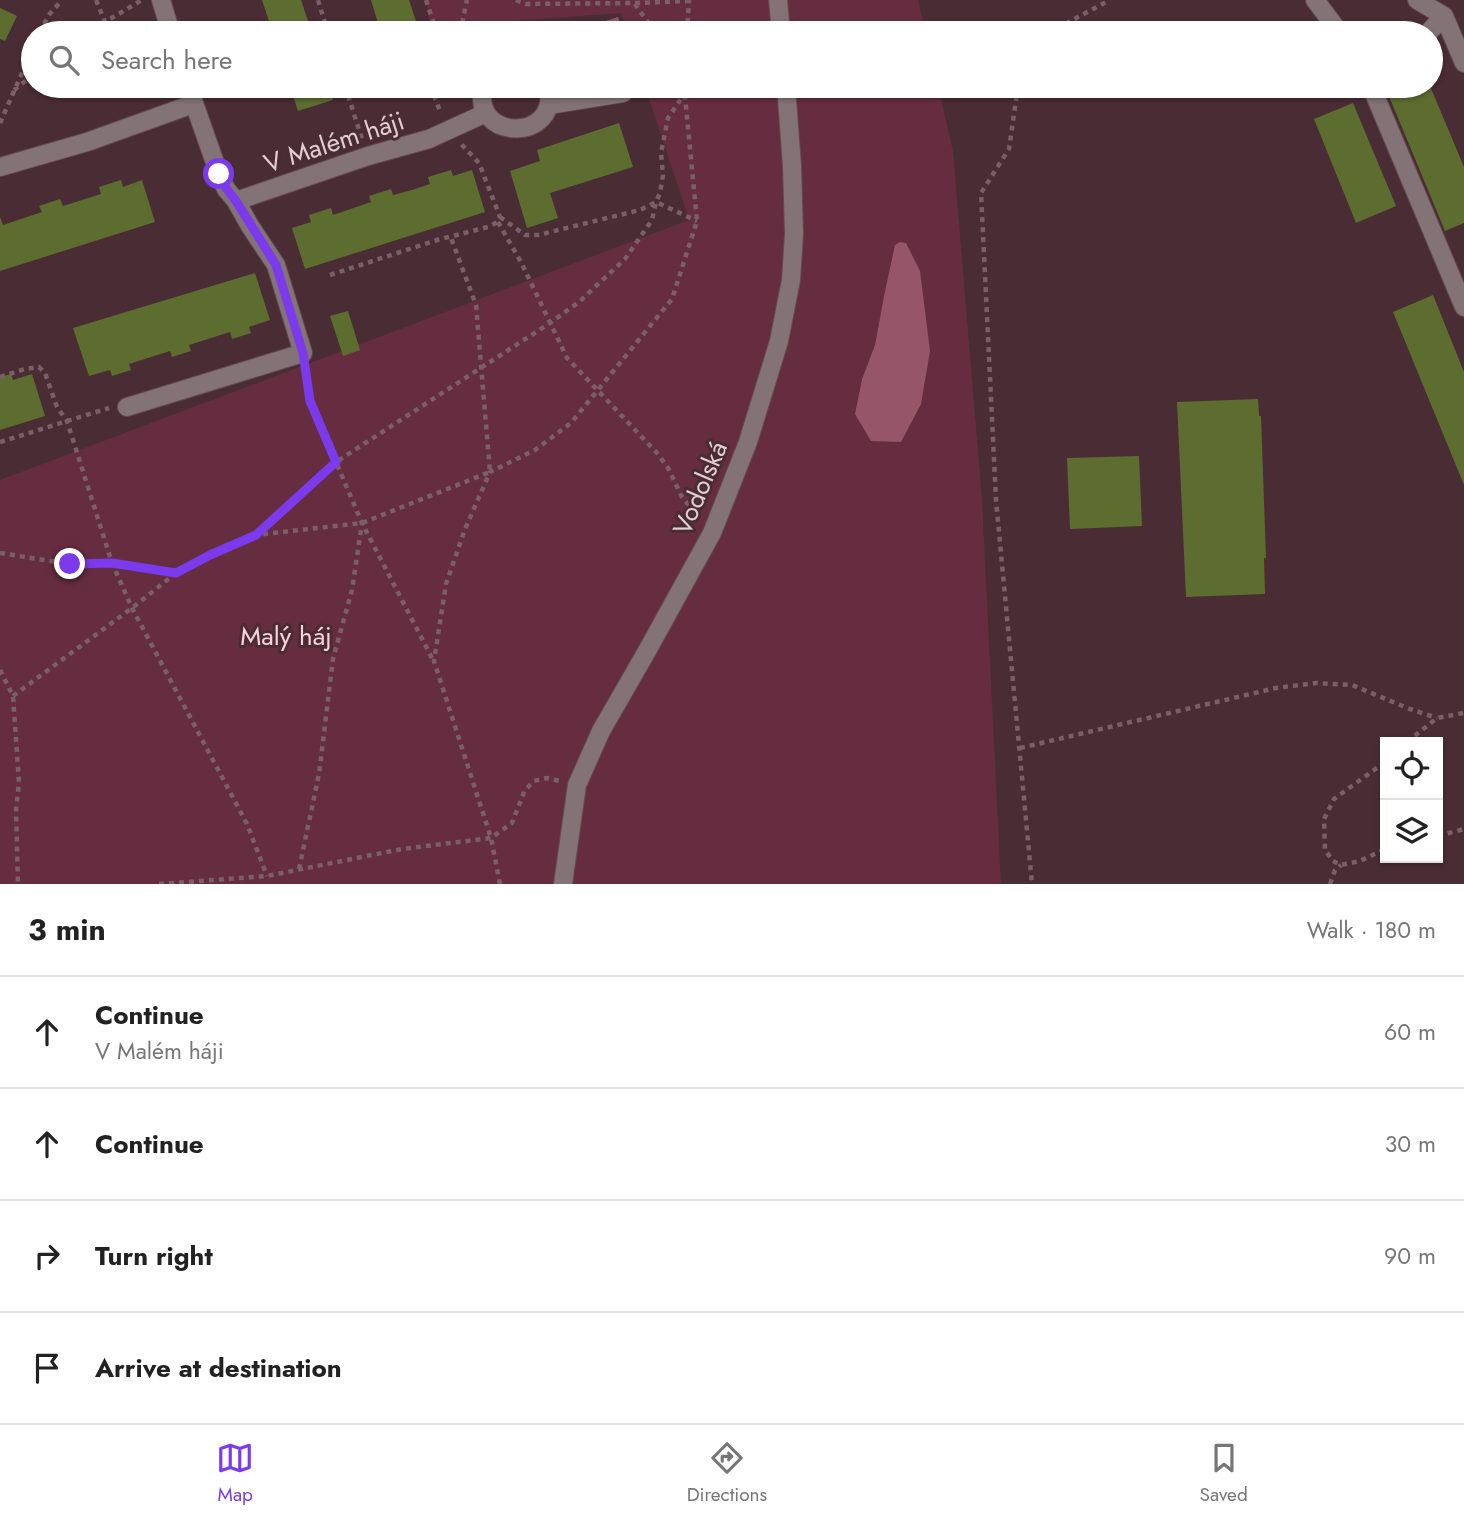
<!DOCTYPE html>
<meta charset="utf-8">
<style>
:root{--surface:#fff;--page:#f6f6f6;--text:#222;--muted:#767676;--line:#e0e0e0;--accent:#7c3aed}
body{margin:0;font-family:Jost,sans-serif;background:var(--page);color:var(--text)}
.controls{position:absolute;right:21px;bottom:21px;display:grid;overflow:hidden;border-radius:0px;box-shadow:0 2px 5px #0004}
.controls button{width:63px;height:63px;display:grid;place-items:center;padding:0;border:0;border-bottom:2px solid var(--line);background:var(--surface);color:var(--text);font:35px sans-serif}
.stop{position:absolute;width:21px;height:21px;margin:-16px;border:5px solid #7c3aed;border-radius:50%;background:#fff}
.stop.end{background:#7c3aed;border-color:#fff;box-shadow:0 2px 7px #0008}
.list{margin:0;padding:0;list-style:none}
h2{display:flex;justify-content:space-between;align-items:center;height:91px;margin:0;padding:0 28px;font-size:30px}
h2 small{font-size:23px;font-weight:400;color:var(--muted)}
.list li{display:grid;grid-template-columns:46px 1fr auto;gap:21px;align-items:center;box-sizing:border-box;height:112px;padding:0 28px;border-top:2px solid var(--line)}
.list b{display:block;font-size:26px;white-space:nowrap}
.list p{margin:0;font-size:23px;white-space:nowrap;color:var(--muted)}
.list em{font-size:23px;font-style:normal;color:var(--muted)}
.icon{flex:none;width:38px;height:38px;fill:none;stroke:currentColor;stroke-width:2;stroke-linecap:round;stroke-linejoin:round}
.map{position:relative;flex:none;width:1464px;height:884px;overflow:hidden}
.search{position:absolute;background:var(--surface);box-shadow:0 2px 5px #0004;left:21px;right:21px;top:21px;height:77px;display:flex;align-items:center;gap:18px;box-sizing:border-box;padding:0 24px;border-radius:38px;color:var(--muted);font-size:26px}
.sheet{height:539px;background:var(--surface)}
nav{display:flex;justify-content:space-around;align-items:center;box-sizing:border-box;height:98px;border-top:2px solid var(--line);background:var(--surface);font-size:19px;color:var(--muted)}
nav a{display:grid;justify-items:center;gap:4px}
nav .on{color:var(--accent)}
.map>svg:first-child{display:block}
.green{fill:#662d40;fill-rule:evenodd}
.water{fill:#965569}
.building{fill:#5d6d2f}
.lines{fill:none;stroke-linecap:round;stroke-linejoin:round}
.minor-casing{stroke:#654951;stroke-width:20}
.path{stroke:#7a5f67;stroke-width:4.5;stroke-dasharray:5 5;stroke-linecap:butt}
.minor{stroke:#837377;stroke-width:18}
.route{stroke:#7c3aed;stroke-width:9}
.labels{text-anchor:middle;stroke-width:6;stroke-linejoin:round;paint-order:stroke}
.street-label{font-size:26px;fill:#e2ced3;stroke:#4a2c35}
.park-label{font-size:26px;fill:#fad1dc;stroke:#4a2c35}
</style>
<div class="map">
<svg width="1464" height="884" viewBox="0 0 1464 884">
<rect width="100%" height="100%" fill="#4a2c35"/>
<path class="green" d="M 426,0 L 918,0 L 926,33 L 628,33 L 621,13 L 430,27 Z
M 645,86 L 938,86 L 953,151 L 982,500 L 1001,884 L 0,884 L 0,480 L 689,220 ZM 906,243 L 855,414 L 862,379 L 875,345 L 884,296 Z"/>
<path class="water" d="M 618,17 L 623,33 L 569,33 Z
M 900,242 L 906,243 L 920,271 L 930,351 L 921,404 L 901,442 L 871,441 L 855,414 L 862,379 L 875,345 L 884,296 L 895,245 Z"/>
<path class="building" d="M 262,0 L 301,0 L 312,33 L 273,33 Z
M 371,0 L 409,0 L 420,33 L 381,33 Z
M 0,8 L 17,16 L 5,41 L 0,39 Z
M 290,86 L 328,86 L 333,100 L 298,111 Z
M 1393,86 L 1430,86 L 1464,167 L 1464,223 L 1445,231 L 1386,89 Z
M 1353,103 L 1396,206 L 1356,223 L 1314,119 Z
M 619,123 L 633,167 L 550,193 L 558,218 L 527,228 L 510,171 L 540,161 L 537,150 Z
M 451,170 L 453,176 L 472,170 L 485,212 L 305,269 L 292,228 L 311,222 L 309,215 L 331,208 L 333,215 L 371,202 L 369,196 L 391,189 L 393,195 L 412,190 L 430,184 L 428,177 Z
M 121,180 L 123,187 L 142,180 L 155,222 L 0,271 L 0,217 L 3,225 L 42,212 L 39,206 L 60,199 L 63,206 L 101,194 L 99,187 Z
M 255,273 L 270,320 L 249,327 L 251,333 L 232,339 L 230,332 L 189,345 L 191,351 L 172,357 L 170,351 L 129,364 L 131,370 L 112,376 L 110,370 L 89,376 L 73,328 Z
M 1433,295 L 1464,372 L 1464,485 L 1393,312 Z
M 348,311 L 360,350 L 343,356 L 330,316 Z
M 11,374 L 13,380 L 32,374 L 45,416 L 0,430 L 0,377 Z
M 1258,399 L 1259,416 L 1261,416 L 1266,558 L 1264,558 L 1265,594 L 1186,597 L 1177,402 Z
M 1139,456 L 1142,526 L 1070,529 L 1067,458 Z"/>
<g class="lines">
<defs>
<path id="minor" d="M 161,0 L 171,33
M 778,0 L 781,33
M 1315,0 L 1340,33
M 1417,0 L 1444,16
M 1444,16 L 1464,63
M 1428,33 L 1444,16
M 484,86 C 468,141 562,144 548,86
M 1371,86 L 1464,307
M 549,105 L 623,93
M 0,167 L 87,142 L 193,104
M 236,201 L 368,156 L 429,139 L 486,113
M 127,407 L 303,353 L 276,265 L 250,226 L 236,201 L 226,189 L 219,174 L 188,86
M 563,884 L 577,785 L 601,731 L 647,651 L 712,533 L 748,442 L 779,341 L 791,280 L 794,234 L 792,166 L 786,86"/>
</defs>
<use href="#minor" class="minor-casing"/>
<path class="path" d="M 96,0 L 105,22 L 142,0
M 318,0 L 328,33
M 426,0 L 437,33
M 516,0 L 526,4 L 634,3 L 656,33
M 635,3 L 689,1
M 40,33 L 48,16 L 62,0
M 90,33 L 105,22
M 460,33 L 467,0
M 687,33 L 689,0
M 1048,33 L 1110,0
M 345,86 L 362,139
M 440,86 L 435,98 L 441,114
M 1018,86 L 1009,149 L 981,193 L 996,500 L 1032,884
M 14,90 L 33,75
M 0,123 L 33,48
M 500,217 L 525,235 L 538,235 L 640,210 L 656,202 L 697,221
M 498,222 L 521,262 L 567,358 L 657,453 L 668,468 L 682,497 L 698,516
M 330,275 L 437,240 L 488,227 L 498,222 L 500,217 L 479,163 L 461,144
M 305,371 L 310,401 L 362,523 L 433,660
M 0,377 L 25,369 L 39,367 L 45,373 L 57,407 L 67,421 L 112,563 L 132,608 L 247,824 L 267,876
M 0,442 L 109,408
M 257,534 L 336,462 L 550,323 L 579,302 L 625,259 L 652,220 L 656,202 L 660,193 L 663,175 L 661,153 L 668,118 L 685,93 L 697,86
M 0,553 L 70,564 L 112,563 L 176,573
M 0,670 L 13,696 L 19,782 L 16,810 L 18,884
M 13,696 L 132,608 L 176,573 L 210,555 L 256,535 L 362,523 L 490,472 L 476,305 L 451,238
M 1407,742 L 1437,718 L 1464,713
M 1020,748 L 1276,688 L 1316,683 L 1352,685 L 1410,709 L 1437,718
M 1385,762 L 1334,799 L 1324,819 L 1325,850 L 1333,861 L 1341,865 L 1360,861 L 1385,849
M 1438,836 L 1464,829
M 299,869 L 319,774 L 333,659 L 352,590 L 362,523
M 159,884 L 267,876 L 402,849 L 491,838 L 512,823 L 525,790 L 534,781 L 547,778 L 560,781
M 500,884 L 491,838 L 434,661 L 446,584 L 465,529 L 490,472 L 535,450 L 571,423 L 672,299 L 697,221 L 684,86
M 1330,884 L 1335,870 L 1341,865"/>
<use href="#minor" class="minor"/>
</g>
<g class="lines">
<path class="route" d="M 70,564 L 112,563 L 176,573 L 210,555 L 256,535 L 336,462 L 310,401 L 303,353 L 276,265 L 236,201 L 226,188 L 219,174"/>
</g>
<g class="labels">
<g class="street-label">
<text transform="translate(334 142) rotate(-18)" y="9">V Malém háji</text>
<text transform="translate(700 488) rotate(-67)" y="9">Vodolská</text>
</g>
<g class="park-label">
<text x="286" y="645">Malý háj</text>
</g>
</g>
</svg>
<div class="controls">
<button><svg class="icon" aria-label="locate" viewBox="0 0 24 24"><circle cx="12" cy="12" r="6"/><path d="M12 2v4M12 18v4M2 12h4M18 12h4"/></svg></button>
<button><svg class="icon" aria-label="layers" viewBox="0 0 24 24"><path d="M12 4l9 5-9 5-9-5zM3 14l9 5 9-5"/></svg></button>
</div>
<div class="stop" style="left:219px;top:174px"></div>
<div class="stop end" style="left:70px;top:564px"></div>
<div class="search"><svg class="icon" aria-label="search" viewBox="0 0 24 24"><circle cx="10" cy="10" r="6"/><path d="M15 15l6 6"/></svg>Search here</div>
</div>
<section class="sheet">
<h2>3 min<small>Walk · 180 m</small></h2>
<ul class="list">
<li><svg class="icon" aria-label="ahead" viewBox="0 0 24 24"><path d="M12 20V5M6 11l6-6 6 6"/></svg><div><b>Continue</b><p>V Malém háji</p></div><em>60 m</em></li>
<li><svg class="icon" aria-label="ahead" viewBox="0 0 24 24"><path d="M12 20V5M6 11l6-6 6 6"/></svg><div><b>Continue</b></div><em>30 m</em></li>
<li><svg class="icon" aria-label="right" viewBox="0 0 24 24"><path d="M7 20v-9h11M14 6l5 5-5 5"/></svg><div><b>Turn right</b></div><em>90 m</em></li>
<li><svg class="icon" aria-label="arrive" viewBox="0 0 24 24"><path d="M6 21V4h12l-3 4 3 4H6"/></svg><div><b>Arrive at destination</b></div></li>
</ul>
</section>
<nav>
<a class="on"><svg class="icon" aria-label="map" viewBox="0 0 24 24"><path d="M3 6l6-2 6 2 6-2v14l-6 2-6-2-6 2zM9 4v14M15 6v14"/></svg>Map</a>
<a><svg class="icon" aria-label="directions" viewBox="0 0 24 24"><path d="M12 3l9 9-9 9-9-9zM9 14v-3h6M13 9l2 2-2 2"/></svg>Directions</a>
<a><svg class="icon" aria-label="saved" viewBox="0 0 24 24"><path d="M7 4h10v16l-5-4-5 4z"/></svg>Saved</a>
</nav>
